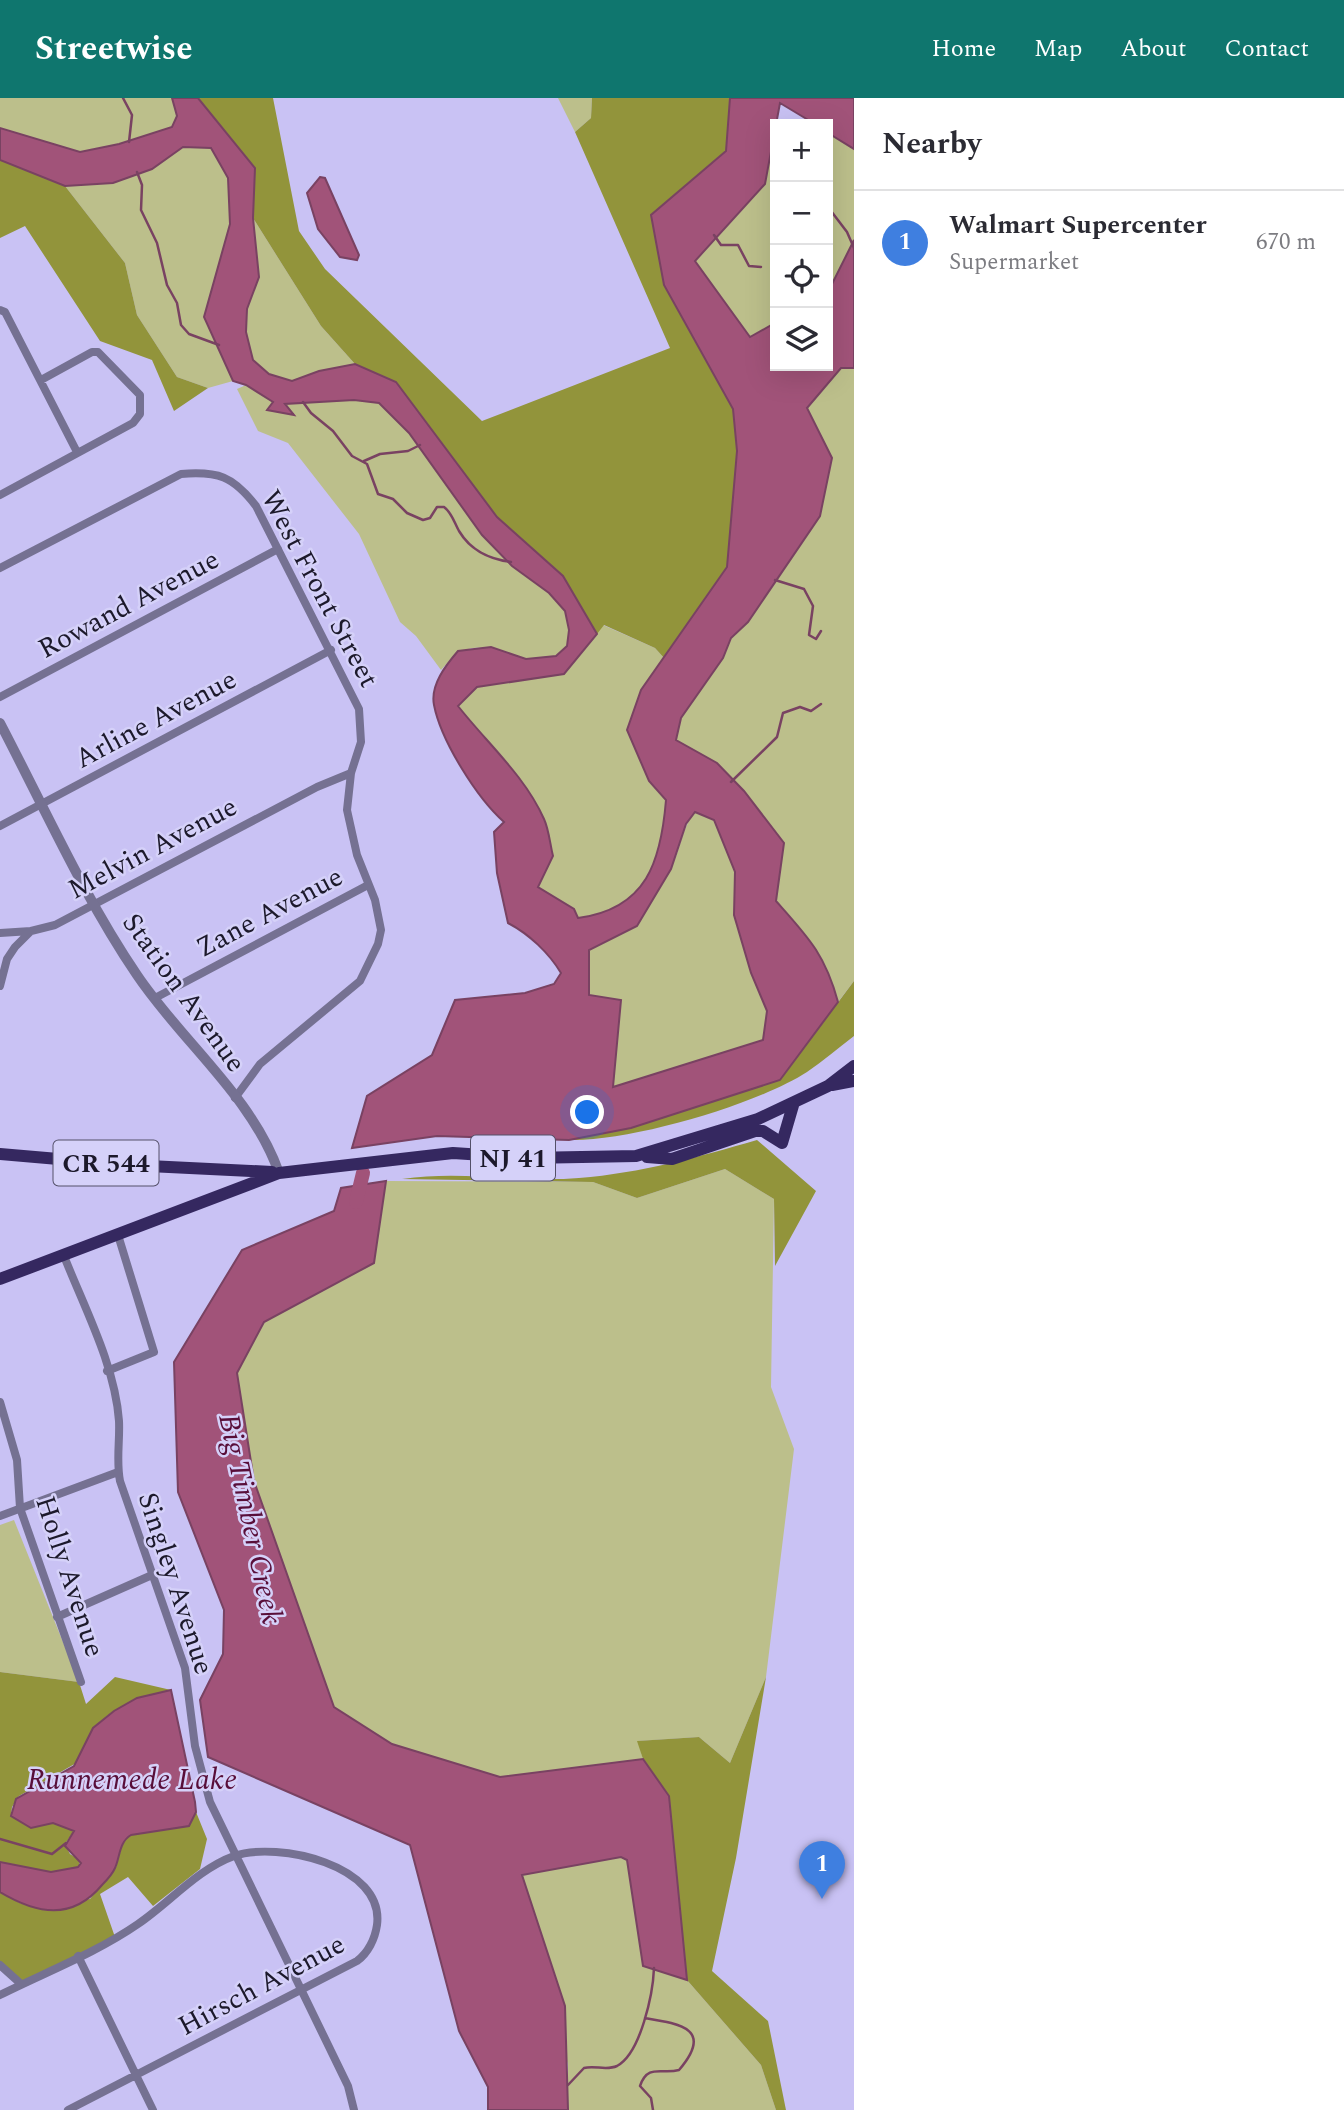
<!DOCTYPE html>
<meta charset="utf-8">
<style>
:root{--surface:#fff;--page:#f7f7f7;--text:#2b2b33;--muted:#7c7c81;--line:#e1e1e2;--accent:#0f766e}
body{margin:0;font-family:Spectral,serif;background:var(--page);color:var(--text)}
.controls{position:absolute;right:21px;top:21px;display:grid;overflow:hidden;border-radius:0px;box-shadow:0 7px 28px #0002}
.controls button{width:63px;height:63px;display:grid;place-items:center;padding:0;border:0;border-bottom:2px solid var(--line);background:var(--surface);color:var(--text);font:35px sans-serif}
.you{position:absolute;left:588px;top:1015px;width:24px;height:24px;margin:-18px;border:5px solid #fff;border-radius:50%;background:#1a73e8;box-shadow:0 0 0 10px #1a73e833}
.badge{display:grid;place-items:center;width:46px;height:46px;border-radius:50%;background:var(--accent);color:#fff;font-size:23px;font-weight:700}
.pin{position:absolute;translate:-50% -58px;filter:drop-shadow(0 2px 4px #0008)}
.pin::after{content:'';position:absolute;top:37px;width:24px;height:21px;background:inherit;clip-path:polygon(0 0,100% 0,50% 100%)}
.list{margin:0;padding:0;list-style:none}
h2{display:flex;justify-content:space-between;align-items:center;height:91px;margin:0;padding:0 28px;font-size:30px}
h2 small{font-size:23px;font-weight:400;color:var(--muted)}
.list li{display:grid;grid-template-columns:46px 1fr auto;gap:21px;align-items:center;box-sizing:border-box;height:105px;padding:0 28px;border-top:2px solid var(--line)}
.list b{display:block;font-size:26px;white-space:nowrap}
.list p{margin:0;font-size:23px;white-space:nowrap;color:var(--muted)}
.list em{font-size:23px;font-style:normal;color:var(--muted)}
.icon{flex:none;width:38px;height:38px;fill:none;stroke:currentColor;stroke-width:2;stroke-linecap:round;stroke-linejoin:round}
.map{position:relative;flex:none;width:854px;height:2012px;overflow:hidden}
header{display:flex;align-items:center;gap:42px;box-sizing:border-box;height:98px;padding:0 35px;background:var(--accent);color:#fff}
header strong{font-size:33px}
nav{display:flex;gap:38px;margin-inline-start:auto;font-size:24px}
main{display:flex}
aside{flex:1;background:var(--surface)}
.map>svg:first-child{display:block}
.green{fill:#bcbf8b}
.forest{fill:#92943b}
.water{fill:#a15379;stroke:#794262;stroke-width:2;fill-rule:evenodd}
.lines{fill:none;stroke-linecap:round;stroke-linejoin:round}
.stream{stroke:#794262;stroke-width:2.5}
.river{stroke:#a15379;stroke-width:14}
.minor{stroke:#757192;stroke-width:8}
.tertiary{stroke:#757192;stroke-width:10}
.primary{stroke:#352860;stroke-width:12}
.labels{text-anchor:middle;stroke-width:5;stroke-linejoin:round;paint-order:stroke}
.shield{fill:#d5d1f9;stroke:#545069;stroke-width:2}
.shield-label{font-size:26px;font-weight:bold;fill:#1c192b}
.street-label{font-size:28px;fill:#1c192b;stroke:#d5d1f9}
.water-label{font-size:30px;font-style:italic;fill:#580e39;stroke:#d5d1f9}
</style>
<header>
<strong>Streetwise</strong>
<nav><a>Home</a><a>Map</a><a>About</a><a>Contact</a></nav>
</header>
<main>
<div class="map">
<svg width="854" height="2012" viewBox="0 0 854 2012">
<rect width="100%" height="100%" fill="#c9c2f4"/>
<path class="green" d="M 0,0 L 172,0 L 177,18 L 172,29 L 119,46 L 80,54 L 0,30 Z
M 558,0 L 592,0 L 591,20 L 575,34 Z
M 775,30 L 775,225 L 751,240 L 694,163 L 765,86 Z
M 828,35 L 854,51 L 854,142 L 828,194 Z
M 183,49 L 211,50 L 228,80 L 230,126 L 204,219 L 233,283 L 208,290 L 177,279 L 137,217 L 125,165 L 65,88 C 118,85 139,81 183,49 Z
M 253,120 L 321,228 L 355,266 L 319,273 L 292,283 L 269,276 L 253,262 L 246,234 L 247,211 L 259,179 Z
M 841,270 L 854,270 L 854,883 L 838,904 C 825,856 808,839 776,803 L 780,760 L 676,642 L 681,620 L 723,560 L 731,540 L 748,524 L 832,360 L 807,310 Z
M 246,287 L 273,304 L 267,312 L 293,316 L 285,306 L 354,302 L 379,304 L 409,335 L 482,437 L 512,468 L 549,495 L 565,513 L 569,532 L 567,548 L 556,559 C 546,559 534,562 524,560 C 485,553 473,536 441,572 L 416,538 L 400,524 L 359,436 L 288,345 L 258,333 L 237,291 Z
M 603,527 L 655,550 L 665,561 L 641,592 L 649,683 L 666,702 C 661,764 647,811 577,820 L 574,811 L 538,789 L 458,608 L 477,589 L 564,576 Z
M 695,714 L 714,721 L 735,774 L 734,817 L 751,875 L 767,913 L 763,942 L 613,989 L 621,902 L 589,897 L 589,852 C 608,841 661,790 671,770 C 681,751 681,731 695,714 Z
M 725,1071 L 774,1101 L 771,1289 L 794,1351 L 766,1579 L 730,1665 L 699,1639 L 638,1643 L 643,1661 L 500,1679 L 392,1646 L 334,1610 L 254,1383 L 237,1275 L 264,1224 L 374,1165 L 386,1083 L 593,1084 L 637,1100 Z
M 14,1422 L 79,1584 L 0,1574 L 0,1427 Z
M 621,1759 L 628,1762 L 643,1868 L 687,1882 L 761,1967 L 776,2012 L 568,2012 L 568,1967 L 522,1777 Z"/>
<path class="forest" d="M 198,0 L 273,0 L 299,133 L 325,171 L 482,323 L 670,250 L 575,34 L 591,20 L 592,0 L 730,0 L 726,53 L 651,117 L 664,187 L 733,311 L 737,353 L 727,469 L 665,561 L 655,550 L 604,527 L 597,536 L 563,478 L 497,419 L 396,284 L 355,266 L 321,228 L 253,120 L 255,70 Z
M 0,62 L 65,88 L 125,165 L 137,217 L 177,279 L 208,290 L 174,313 L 152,262 L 100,243 L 25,128 L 0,140 Z
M 854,883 L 854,938 C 838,950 823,963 807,974 C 756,1007 629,1044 569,1042 L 631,1030 L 780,982 Z
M 757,1042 L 816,1093 L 775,1168 L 774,1101 L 725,1071 L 637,1100 L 593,1084 L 402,1081 C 463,1072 519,1085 579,1080 C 641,1075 698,1059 757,1042 Z
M 0,1574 L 79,1584 L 86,1606 L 115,1579 L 171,1592 L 137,1600 L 110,1616 L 93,1630 L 78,1664 L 19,1698 L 12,1709 L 11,1718 L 31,1730 L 53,1725 L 74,1733 L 65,1746 L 70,1756 L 80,1762 L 79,1769 L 51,1774 L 0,1764 Z
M 766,1579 L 736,1760 L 712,1873 L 768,1923 L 786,2012 L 776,2012 L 761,1967 L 687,1882 L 669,1698 L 643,1661 L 637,1643 L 699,1639 L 730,1665 Z
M 196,1714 L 207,1741 L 200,1771 L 153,1808 L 128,1779 L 100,1796 L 116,1842 L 22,1887 L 0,1872 L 0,1794 L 22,1806 L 90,1801 L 116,1769 L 124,1741 L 131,1737 L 189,1728 Z"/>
<path class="water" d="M 172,0 L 198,0 L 255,70 L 253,120 L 259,179 L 247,211 L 246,234 L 253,262 L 269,276 L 292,283 L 319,273 L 355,266 L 396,284 L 497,419 L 563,478 L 597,536 L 564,576 L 477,589 L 458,608 C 487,645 525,678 544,721 C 549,732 550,746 553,758 L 538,789 L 574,811 L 578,820 C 647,811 661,763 666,702 L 649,683 L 627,632 L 641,592 L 727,469 L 737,353 L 733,311 L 664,187 L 651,117 L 726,53 L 730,0 L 854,0 L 854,51 L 828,35 L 828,26 L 815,26 L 780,5 L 765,86 L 695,163 L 750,239 L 775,225 L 775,268 L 828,268 L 828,194 L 854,142 L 854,270 L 841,270 L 807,310 L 832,360 L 820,418 L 748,524 L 731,540 L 723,560 L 681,620 L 676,642 L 717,665 L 744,693 L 784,745 L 776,803 C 808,839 825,856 838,904 L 780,982 L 631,1030 L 569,1042 L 437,1038 L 352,1050 L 367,998 L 432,957 L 455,902 L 525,895 L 554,886 L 561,875 C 549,855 529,836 508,825 L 497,775 L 494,734 L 504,724 C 477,700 441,643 434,607 C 430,587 446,567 458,553 L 491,549 L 526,561 L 556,558 L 567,548 L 569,532 L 565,513 L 549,495 L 512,468 L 482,437 L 409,335 L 379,305 L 354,302 L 285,306 L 294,317 L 267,312 L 273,304 L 246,287 L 233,283 L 204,219 L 230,126 L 228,80 L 211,50 L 183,49 L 152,71 L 113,85 L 65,88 L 0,62 L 0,30 L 80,54 L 119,46 L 172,29 L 177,18 ZM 695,714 L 714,722 L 735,774 L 734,817 L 751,875 L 767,913 L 763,942 L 613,989 L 621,902 L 589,897 L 589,852 L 637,828 L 671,771 L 686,726 Z
M 320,79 L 325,80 L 359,157 L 357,162 L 340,159 L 318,131 L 307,95 Z
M 386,1083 L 374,1165 L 264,1224 L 237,1275 L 254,1383 L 334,1609 L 392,1646 L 500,1679 L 643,1661 L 669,1698 L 687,1882 L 643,1868 L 627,1762 L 621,1759 L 522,1777 L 565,1908 L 568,2012 L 488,2012 L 488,1989 L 459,1933 L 410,1747 L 208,1659 L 200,1602 L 223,1556 L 224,1512 L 178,1394 L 174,1264 L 242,1152 L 334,1113 L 341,1090 Z
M 171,1592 L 195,1704 L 196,1714 L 189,1728 L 131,1737 C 119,1744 120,1759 115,1770 C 112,1777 107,1782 102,1787 C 72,1823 37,1816 0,1794 L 0,1764 L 51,1774 L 78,1769 L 81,1765 L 65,1748 L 74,1733 L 53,1725 L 31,1730 L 11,1718 L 16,1701 L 74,1668 L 93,1630 L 114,1613 L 137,1600 Z"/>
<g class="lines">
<path class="stream" d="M 123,0 L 132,17 L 129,44
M 137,74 L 142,87 L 141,112 L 157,145 L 167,187 L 177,205 L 181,227 L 189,236 L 219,247
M 828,109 L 847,134 L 854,150
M 714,137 L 721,147 L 738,147 L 749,168 L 761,169
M 303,304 L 311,315 L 333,333 L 352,358 L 367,366 L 378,396 L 393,401 L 407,415 L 423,422 L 430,420 L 437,409 L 444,409 C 452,415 454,424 459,433 C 471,453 489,461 511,464
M 364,363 L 380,356 L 408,353 L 420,347
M 775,482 L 804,491 L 813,508 L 809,537 L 816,541 L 821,533
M 731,684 L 777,639 L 783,615 L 800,609 L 811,613 L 821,606
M 0,1741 L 52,1756 L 66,1745
M 645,1920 C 681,1926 714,1931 679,1972 C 662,1977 648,1965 640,1988 L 651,2000 L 653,2012
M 568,1987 L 584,1970 C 595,1967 606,1973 617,1968 C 641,1955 653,1895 654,1870"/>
<path class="river" d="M 356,1104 L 363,1075"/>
<path class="minor" d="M 0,212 L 5,214 L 77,354
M 0,397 L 133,325 L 140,316 L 140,297 L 98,254 L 92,254 L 41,282
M 0,470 L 181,376 C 218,373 233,378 256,408 L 359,611 L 361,644 L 351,675 L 347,712 L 357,757 L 375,802 L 381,832 L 378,846 L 360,883 L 260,966 L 235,1000
M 0,599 L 278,451
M 0,728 L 331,552
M 0,835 L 31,833
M 0,888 L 7,861 L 15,849 L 31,833 L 55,827 L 317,689 L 351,675
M 155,900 L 368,787
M 64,1158 C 84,1209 115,1267 119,1323 C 120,1344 116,1362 120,1383 L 185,1570 L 195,1648 L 210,1704 L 348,1988 L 354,2012
M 107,1273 L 154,1254 L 118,1137
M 0,1304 L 17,1362 L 20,1410 L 81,1584
M 0,1418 L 118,1374
M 57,1519 L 152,1477
M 78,1858 L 153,2012
M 0,1867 L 21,1886
M 0,1897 C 46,1874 96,1855 138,1826 C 169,1805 198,1771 234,1758 C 278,1743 385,1767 377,1827 C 375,1841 368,1855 357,1863 L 68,2012"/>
<path class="tertiary" d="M 0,625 C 44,709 84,799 137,877 C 182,944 252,998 279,1075"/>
<path class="primary" d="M 832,987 L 854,983
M 782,1045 L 794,1004
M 0,1056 L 128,1067 L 272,1074
M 647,1059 L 672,1061 L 755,1033 L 763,1033 L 782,1045
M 0,1181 L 279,1075 L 453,1055 L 527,1060 L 636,1058 L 758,1021 L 828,988 L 854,968"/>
</g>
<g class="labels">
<g class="shield">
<rect x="471" y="1037.5" width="84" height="45" rx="5"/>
<rect x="53.5" y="1042.5" width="105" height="45" rx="5"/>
</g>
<g class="shield-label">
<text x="513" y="1069">NJ 41</text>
<text x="106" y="1074">CR 544</text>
</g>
<g class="street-label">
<text transform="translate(321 490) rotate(62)" y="10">West Front Street</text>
<text transform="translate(128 505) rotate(-28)" y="10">Rowand Avenue</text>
<text transform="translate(155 620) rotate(-28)" y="10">Arline Avenue</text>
<text transform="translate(152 749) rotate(-28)" y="10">Melvin Avenue</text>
<text transform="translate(269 813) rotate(-28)" y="10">Zane Avenue</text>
<text transform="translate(185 894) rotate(54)" y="10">Station Avenue</text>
<text transform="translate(71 1478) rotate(72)" y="10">Holly Avenue</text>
<text transform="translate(177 1485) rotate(72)" y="10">Singley Avenue</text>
<text transform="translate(261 1886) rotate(-28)" y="10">Hirsch Avenue</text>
</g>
<g class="water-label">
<text transform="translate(251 1421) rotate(78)" y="10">Big Timber Creek</text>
<text x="132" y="1691">Runnemede Lake</text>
</g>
</g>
</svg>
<div class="controls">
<button>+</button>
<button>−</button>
<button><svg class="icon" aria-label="locate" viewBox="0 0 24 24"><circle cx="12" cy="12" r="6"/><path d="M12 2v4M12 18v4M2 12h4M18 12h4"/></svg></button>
<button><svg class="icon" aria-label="layers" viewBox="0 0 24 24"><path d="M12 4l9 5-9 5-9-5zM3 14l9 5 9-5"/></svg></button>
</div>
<div class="you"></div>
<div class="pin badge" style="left:822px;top:1801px;background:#3f7fe0">1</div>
</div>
<aside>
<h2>Nearby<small></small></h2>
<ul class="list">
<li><span class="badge" style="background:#3f7fe0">1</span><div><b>Walmart Supercenter</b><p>Supermarket</p></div><em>670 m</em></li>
</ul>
</aside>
</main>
